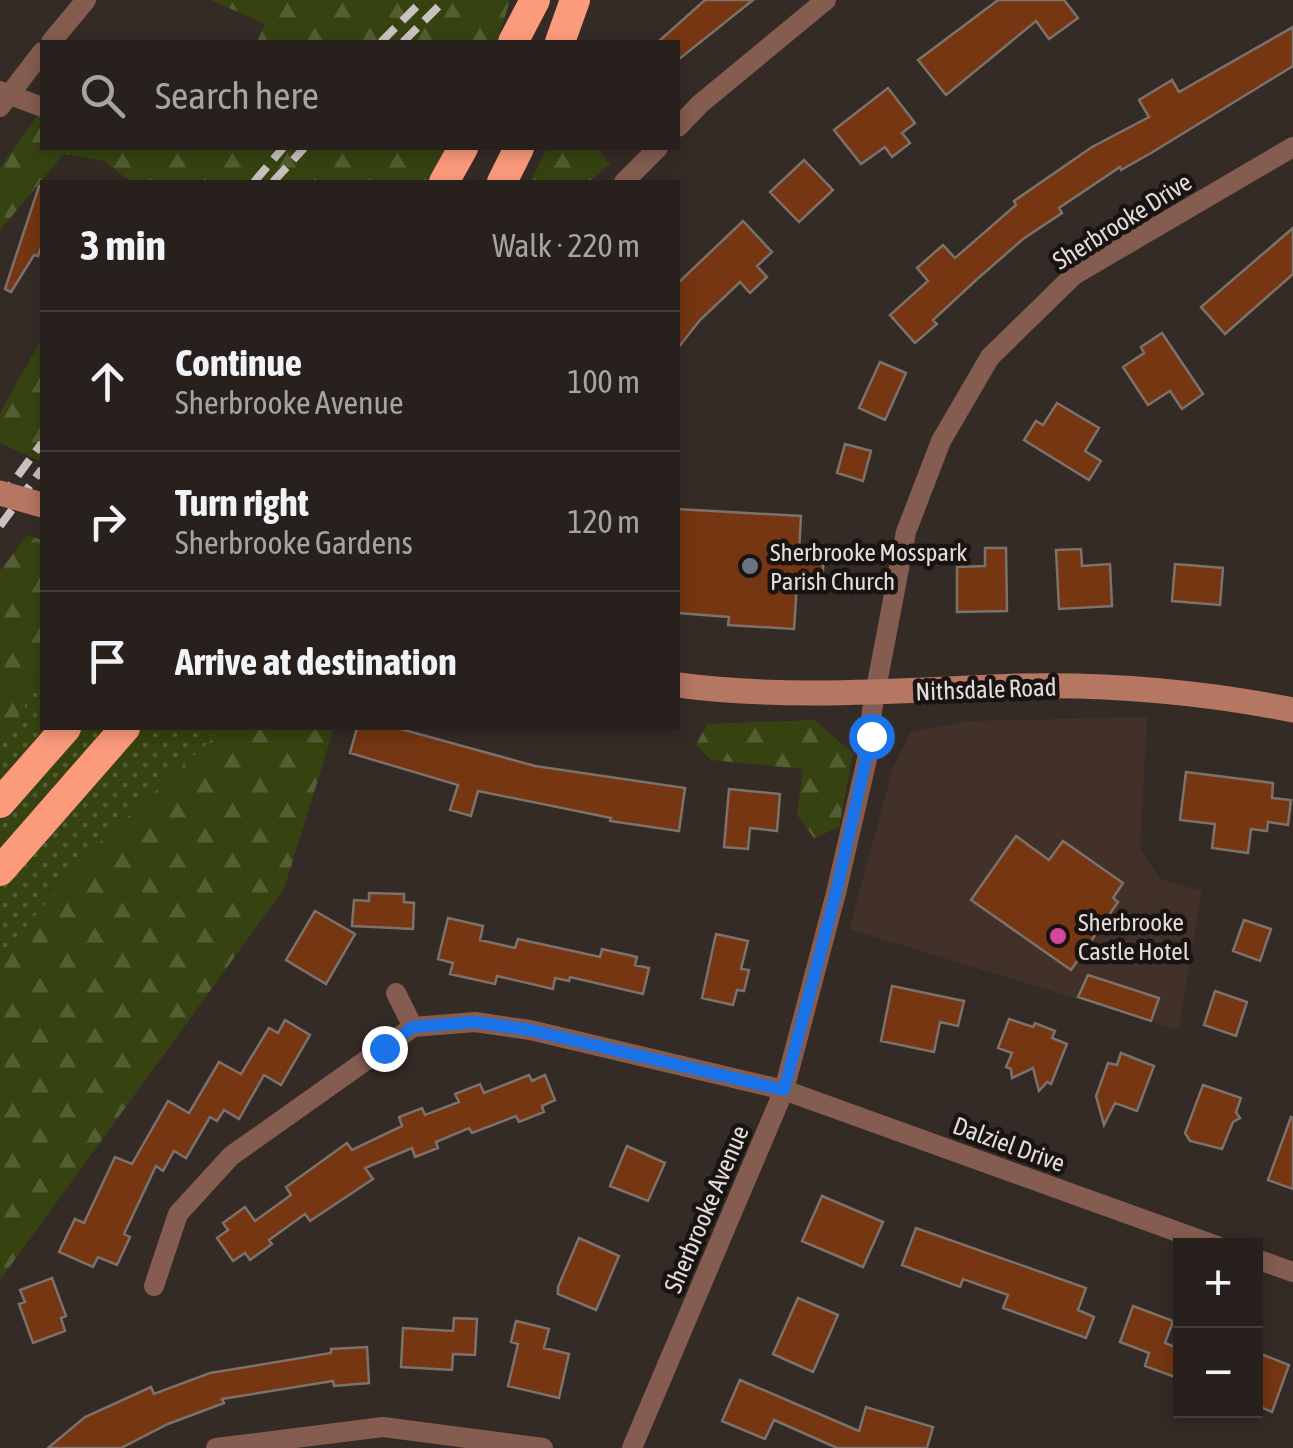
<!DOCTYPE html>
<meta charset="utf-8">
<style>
:root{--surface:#28201c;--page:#342d29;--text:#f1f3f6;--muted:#a5a3a3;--line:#443e3b}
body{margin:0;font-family:"Asap Condensed",sans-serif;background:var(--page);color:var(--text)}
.controls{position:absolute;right:30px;bottom:30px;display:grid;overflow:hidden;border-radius:0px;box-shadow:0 5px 15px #0003}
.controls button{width:90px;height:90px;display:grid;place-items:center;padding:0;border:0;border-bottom:2px solid var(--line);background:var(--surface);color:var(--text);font:50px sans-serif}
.stop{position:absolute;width:30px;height:30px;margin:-22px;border:8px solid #1a73e8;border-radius:50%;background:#fff}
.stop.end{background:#1a73e8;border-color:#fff;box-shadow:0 2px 10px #0008}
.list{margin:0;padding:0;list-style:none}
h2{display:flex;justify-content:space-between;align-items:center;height:130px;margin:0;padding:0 40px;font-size:42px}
h2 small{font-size:32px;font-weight:400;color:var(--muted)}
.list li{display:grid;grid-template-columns:65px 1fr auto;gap:30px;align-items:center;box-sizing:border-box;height:140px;padding:0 40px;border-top:2px solid var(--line)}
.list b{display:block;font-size:38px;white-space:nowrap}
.list p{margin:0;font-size:32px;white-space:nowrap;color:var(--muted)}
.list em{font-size:32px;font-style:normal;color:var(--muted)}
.icon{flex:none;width:55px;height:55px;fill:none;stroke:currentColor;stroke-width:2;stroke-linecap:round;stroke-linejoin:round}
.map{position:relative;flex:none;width:1293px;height:1448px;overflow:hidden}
.search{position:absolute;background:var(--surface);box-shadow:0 5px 15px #0003;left:40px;top:40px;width:640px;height:110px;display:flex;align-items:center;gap:25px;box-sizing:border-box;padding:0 35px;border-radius:0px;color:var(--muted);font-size:38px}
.panel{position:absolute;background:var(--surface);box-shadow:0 5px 15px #0003;left:40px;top:180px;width:640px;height:550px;border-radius:0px}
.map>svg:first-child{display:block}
.built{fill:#413129}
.grass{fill:url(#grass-dots)}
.forest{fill:url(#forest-firs)}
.building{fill:#753611;stroke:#7c716b;stroke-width:2.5}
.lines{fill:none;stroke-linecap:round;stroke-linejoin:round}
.street{stroke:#845c50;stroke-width:20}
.secondary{stroke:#b57662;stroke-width:25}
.highway{stroke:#fc9a7c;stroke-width:30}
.rail{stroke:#c9c2be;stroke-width:8;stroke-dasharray:20 10;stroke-linecap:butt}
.secondary-bridge{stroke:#b57662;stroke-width:25}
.route{stroke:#1a73e8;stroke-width:12}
.worship-dot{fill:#6b7280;stroke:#191412;stroke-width:4}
.hotel-dot{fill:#d1479c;stroke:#191412;stroke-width:4}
.labels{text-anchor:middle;stroke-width:9;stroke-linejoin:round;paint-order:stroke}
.street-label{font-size:25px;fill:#e3dcd9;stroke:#191412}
.poi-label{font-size:25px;fill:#e3dcd9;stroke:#191412;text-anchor:start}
</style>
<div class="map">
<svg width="1293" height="1448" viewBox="0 0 1293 1448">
<defs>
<pattern id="grass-dots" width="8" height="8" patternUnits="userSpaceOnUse" patternTransform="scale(2.5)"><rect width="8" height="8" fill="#364311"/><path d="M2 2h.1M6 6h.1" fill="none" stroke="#535e33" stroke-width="1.8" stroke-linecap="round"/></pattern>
<pattern id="forest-firs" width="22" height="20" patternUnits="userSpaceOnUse" patternTransform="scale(2.5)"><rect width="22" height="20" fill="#364311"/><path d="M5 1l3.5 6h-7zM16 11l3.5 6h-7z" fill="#535e33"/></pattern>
</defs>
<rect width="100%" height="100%" fill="#352b26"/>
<path class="built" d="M 1147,717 L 1140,849 L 1160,879 L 1202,891 L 1179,1030 L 849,929 L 893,768 L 911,732 L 969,721 Z"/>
<path class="grass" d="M 42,670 L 42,728 L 217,728 L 211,740 L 100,842 L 0,956 L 0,745 L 13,729 Z"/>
<path class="forest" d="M 211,0 L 510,0 L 497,42 L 257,42 L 265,24 Z
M 42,109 L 42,148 L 452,148 L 434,182 L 131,182 L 104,161 L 64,154 L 0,230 L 0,168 Z
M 547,148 L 597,148 L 610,164 L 589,182 L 530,182 Z
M 42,338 L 42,462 L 0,443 L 0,413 Z
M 27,535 L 42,540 L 42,670 L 13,729 L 0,745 L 0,571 Z
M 814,720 L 853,753 L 839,827 L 814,838 L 797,815 L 803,769 L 711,760 L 696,745 L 707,724 Z
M 217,728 L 334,728 L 284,889 L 0,1280 L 0,956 L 100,842 L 211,740 Z"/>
<path class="building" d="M 705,0 L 753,0 L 678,60 L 678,42 L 658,42 Z
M 998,0 L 1064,0 L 1078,18 L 1049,39 L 1036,21 L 946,95 L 918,60 Z
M 1293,27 L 1293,66 L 1151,153 L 1121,170 L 1120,167 L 1059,208 L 1062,213 L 1023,239 L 975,281 L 933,320 L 937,324 L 915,343 L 890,315 L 928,281 L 917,268 L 943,245 L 955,258 L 1016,205 L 1014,201 L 1092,147 L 1149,117 L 1139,100 L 1172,80 L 1179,92 Z
M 888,88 L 915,123 L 902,133 L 910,143 L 892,157 L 885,147 L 861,164 L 834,130 Z
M 804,160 L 833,190 L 799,222 L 770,192 Z
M 39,186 L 42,186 L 42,244 L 38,256 L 34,255 L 11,292 L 5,289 Z
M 743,221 L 772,252 L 757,266 L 767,277 L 750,293 L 740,282 L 700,320 L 678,348 L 678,283 Z
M 1293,228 L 1293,274 L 1225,334 L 1201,307 Z
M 1162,333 L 1203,394 L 1182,409 L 1170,391 L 1148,405 L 1123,367 L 1144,353 L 1141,347 Z
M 880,362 L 906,373 L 885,420 L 859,408 Z
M 1057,403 L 1099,428 L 1085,451 L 1101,461 L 1089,480 L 1024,440 L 1036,421 L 1043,425 Z
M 845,444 L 871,451 L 863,481 L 837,473 Z
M 678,509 L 801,516 L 799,552 L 824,554 L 822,585 L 797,584 L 794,629 L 728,625 L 729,617 L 678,613 Z
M 985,548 L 1006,548 L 1007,611 L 957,612 L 957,567 L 985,566 Z
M 1081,549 L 1082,566 L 1110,564 L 1112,606 L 1059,609 L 1056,550 Z
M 1175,564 L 1223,568 L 1220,605 L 1172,601 Z
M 357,728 L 397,728 L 535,766 L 685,788 L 679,831 L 610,821 L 611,818 L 478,791 L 471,816 L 450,810 L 458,785 L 350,753 Z
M 1186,772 L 1273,783 L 1272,798 L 1291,800 L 1288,825 L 1268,822 L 1267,831 L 1251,829 L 1248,853 L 1212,848 L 1215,824 L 1180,820 Z
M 729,789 L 780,794 L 777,831 L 750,828 L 748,849 L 724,847 Z
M 1016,836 L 1049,860 L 1063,841 L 1123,883 L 1113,898 L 1118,902 L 1071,970 L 971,900 Z
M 369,893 L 404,894 L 404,902 L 414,903 L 413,929 L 352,926 L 354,900 L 369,901 Z
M 315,911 L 355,934 L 326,984 L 286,960 Z
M 448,918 L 483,926 L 480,940 L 515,948 L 518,939 L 600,957 L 602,949 L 637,957 L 635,965 L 649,968 L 643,994 L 570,977 L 569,981 L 555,978 L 553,989 L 497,976 L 495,984 L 450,974 L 453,963 L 438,959 Z
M 1244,920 L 1271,929 L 1260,961 L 1233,951 Z
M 716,934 L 748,941 L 741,969 L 749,970 L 744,991 L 737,990 L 733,1005 L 702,998 Z
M 1088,975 L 1159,998 L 1151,1021 L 1078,997 Z
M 892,986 L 964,1001 L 958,1026 L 940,1022 L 934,1052 L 881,1041 Z
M 1215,991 L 1247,1002 L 1236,1036 L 1204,1025 Z
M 1009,1019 L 1033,1027 L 1035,1023 L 1055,1031 L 1052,1038 L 1067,1044 L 1051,1084 L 1047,1082 L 1039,1091 L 1033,1068 L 1012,1078 L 1011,1069 L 1006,1067 L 1012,1053 L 998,1048 Z
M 285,1020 L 310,1035 L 281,1085 L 264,1075 L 239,1119 L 224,1110 L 217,1121 L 210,1117 L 186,1158 L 174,1151 L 163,1171 L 156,1166 L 124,1234 L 130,1237 L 117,1265 L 98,1257 L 93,1267 L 59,1252 L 75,1219 L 84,1223 L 115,1157 L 132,1164 L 168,1101 L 189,1113 L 219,1062 L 241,1074 L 269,1028 L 278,1033 Z
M 1121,1053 L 1154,1066 L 1137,1111 L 1115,1103 L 1104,1125 L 1096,1096 L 1108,1063 L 1117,1065 Z
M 529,1075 L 532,1081 L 545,1075 L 555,1100 L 542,1106 L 544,1112 L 519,1122 L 516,1116 L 472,1133 L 469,1128 L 436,1142 L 438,1148 L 415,1157 L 412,1148 L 365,1168 L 373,1179 L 310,1221 L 305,1214 L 269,1240 L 272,1244 L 250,1260 L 245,1253 L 233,1261 L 217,1238 L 228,1230 L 223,1223 L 245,1207 L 255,1221 L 291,1195 L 286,1187 L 347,1143 L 352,1150 L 402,1126 L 399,1117 L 422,1108 L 425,1115 L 459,1102 L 455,1094 L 480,1084 L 484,1093 Z
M 1203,1085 L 1241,1098 L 1236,1112 L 1240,1118 L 1233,1122 L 1222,1149 L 1190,1141 L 1185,1133 Z
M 1291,1117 L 1293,1118 L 1293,1189 L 1268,1180 Z
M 627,1146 L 665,1163 L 648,1201 L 610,1186 Z
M 822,1196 L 883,1222 L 863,1267 L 802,1241 Z
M 916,1228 L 1086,1288 L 1078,1310 L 1094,1317 L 1086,1338 L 1003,1308 L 1008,1295 L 963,1279 L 960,1287 L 902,1265 Z
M 579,1238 L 619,1256 L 596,1310 L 558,1294 L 558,1287 Z
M 52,1278 L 66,1316 L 61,1318 L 65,1331 L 33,1343 L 19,1304 L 25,1302 L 20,1290 Z
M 798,1298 L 838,1315 L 813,1372 L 773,1354 Z
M 1133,1306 L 1173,1321 L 1165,1343 L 1180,1349 L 1180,1379 L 1145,1366 L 1149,1353 L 1120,1342 Z
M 454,1318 L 477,1319 L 475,1355 L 453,1354 L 452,1370 L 401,1367 L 403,1328 L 453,1331 Z
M 516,1321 L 549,1329 L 544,1348 L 569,1354 L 559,1398 L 508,1386 L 518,1344 L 511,1342 Z
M 367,1347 L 369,1383 L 334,1386 L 333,1381 L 222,1399 L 224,1403 L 168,1424 L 121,1448 L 48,1448 L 85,1417 L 151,1387 L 154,1394 L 210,1373 L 331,1353 L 331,1349 Z
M 1256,1352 L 1289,1365 L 1272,1412 L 1256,1405 Z
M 740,1380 L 859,1431 L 866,1407 L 933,1427 L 927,1448 L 837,1448 L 774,1420 L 765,1439 L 722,1421 Z"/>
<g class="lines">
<path class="street" d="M 51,42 L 86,0
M 0,91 L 42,107
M 0,107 L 42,52
M 678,127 L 700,104 L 826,0
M 624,182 L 658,148
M 396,993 L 413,1027
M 1256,1259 L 1293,1272
M 154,1286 L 178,1214 L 231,1156 L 413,1027 L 475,1022 L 530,1030 L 784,1090 L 1217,1246
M 216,1448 L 383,1427 L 543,1448
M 632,1448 L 784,1090 L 836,893 L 867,759 L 872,710 L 906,532 L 941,441 L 990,357 L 1074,275 L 1293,147"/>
<path class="secondary" d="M 678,685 C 791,700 906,690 1020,686 C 1111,684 1203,692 1293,710"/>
<path class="highway" d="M 513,42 L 535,0
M 560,42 L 575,0
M 444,182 L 463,148
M 502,182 L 519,148
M 0,803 L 66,728
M 0,871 L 125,728"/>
<path class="rail" d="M 381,42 L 423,0
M 403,42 L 445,0
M 254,182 L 283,148
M 273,182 L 304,148
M 0,500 L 42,443
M 0,526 L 42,469"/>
<path class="secondary-bridge" d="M 0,493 L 42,505"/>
</g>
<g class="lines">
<path class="route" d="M 384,1048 L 413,1027 L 475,1022 L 530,1030 L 784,1090 L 836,893 L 871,736"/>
</g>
<circle class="worship-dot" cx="750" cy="566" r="10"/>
<circle class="hotel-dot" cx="1058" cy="936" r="10"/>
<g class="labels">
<g class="street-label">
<text transform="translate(1122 221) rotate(-32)" y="9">Sherbrooke Drive</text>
<text transform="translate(986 689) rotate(-2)" y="9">Nithsdale Road</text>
<text transform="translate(1009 1144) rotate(20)" y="9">Dalziel Drive</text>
<text transform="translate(706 1209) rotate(-67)" y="9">Sherbrooke Avenue</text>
</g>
<g class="poi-label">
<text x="770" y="561">Sherbrooke Mosspark<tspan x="770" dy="29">Parish Church</tspan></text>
<text x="1078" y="931">Sherbrooke<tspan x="1078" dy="29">Castle Hotel</tspan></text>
</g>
</g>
</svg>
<div class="controls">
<button>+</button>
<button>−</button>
</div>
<div class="stop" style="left:871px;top:736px"></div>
<div class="stop end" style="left:384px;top:1048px"></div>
<div class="search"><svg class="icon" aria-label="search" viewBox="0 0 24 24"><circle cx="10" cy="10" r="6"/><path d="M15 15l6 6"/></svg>Search here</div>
<section class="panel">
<h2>3 min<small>Walk · 220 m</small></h2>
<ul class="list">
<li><svg class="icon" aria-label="ahead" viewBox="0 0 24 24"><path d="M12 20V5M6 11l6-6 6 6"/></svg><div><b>Continue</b><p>Sherbrooke Avenue</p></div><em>100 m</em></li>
<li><svg class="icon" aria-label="right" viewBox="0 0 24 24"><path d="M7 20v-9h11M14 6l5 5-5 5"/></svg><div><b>Turn right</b><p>Sherbrooke Gardens</p></div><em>120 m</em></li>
<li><svg class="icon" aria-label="arrive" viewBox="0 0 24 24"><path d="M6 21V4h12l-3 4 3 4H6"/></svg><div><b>Arrive at destination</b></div></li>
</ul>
</section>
</div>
